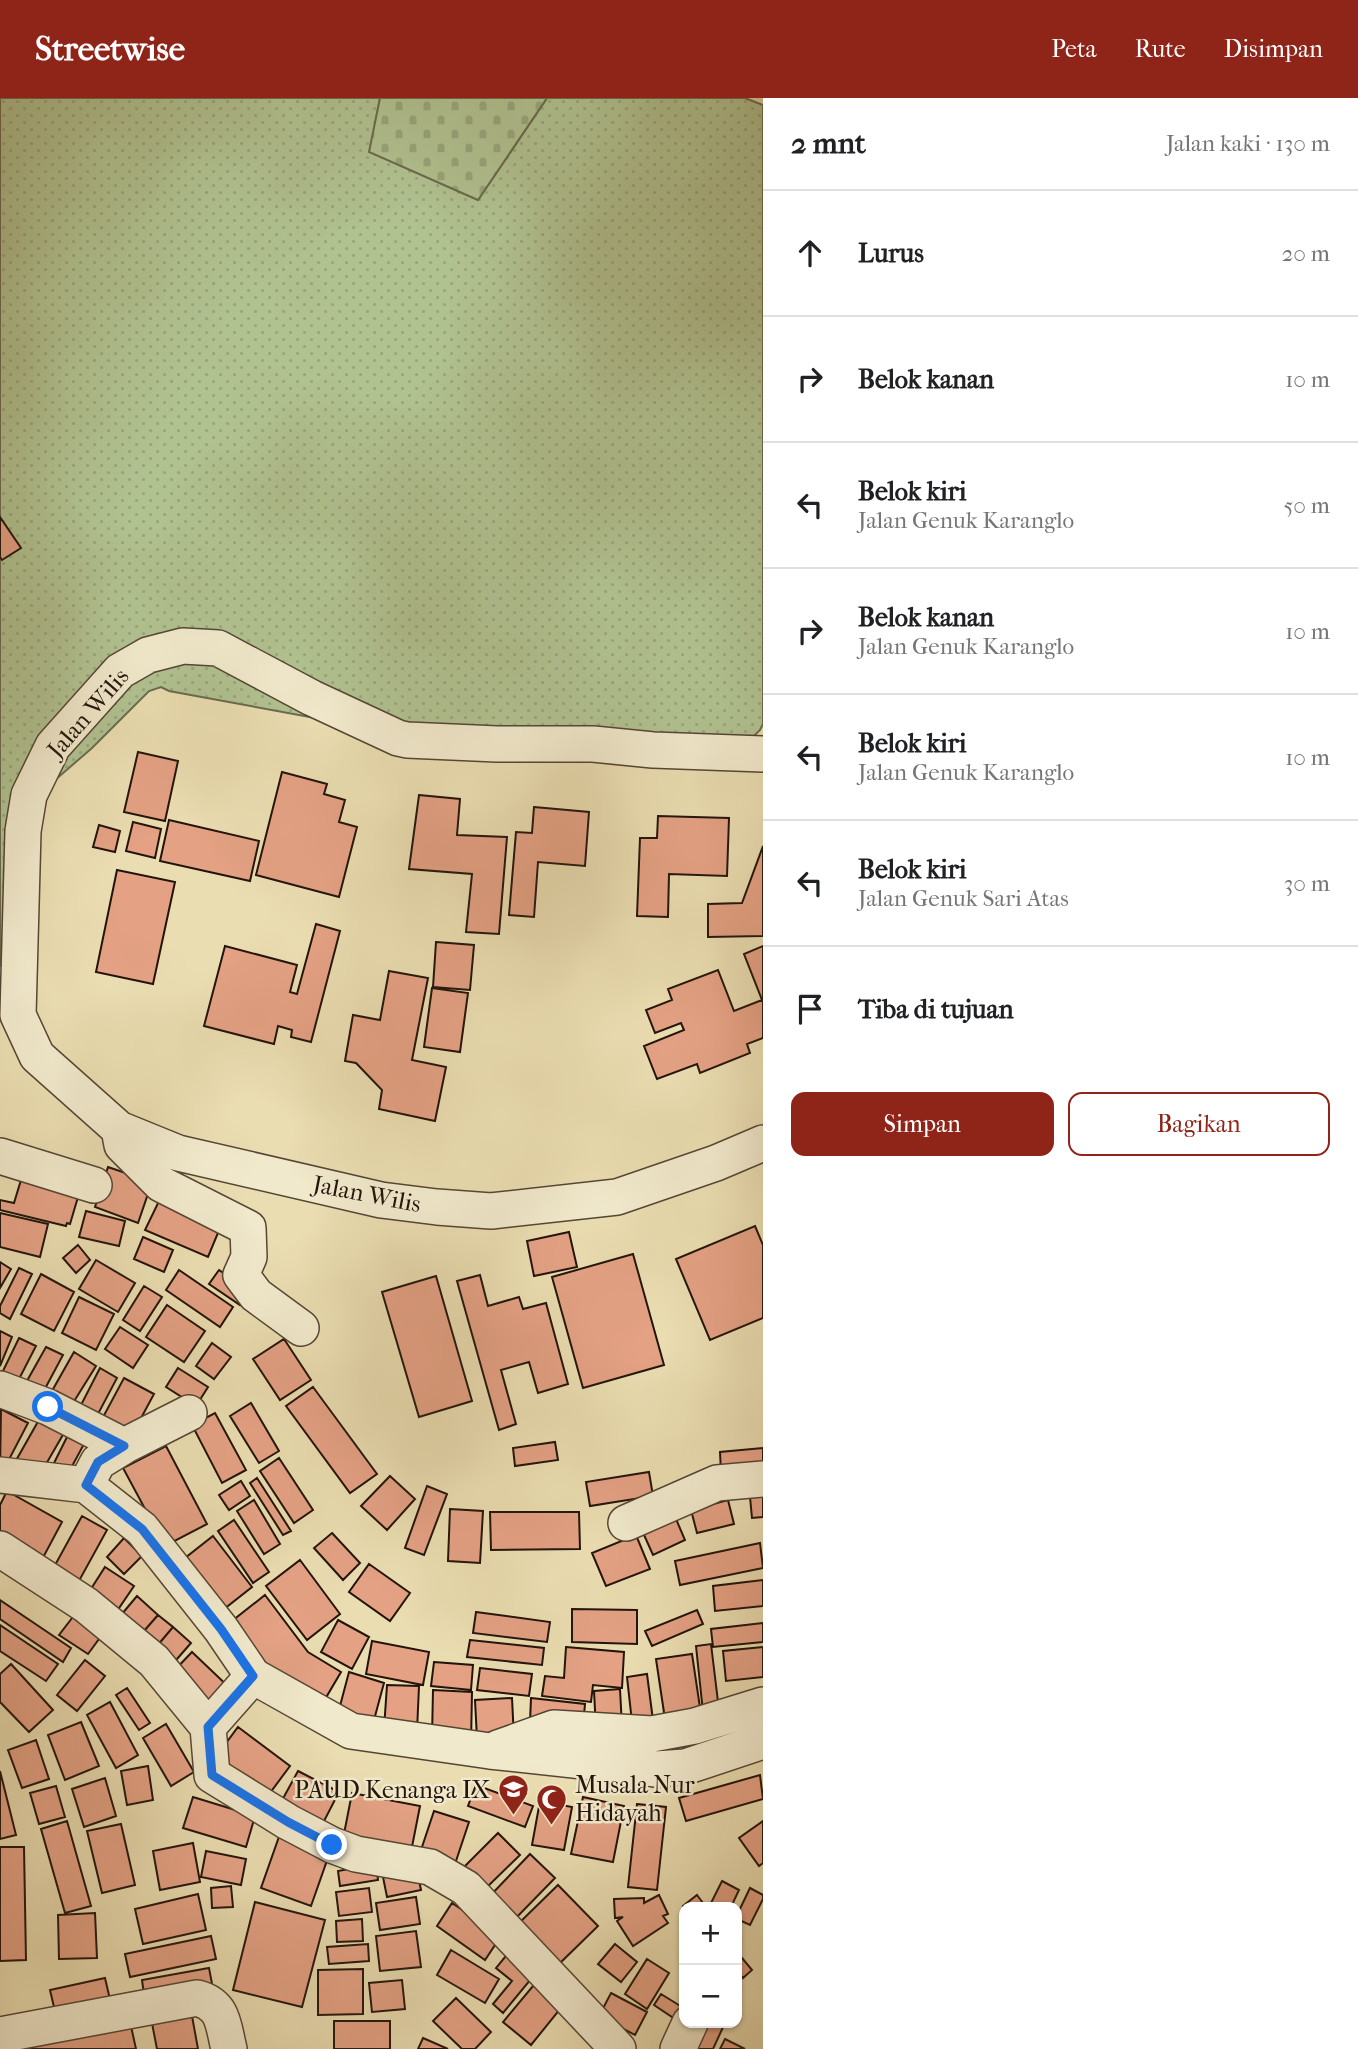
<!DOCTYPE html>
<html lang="id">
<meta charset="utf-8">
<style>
:root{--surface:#fff;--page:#f2f2f2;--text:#202124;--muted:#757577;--line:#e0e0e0;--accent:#8f2418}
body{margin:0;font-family:"IM FELL French Canon",serif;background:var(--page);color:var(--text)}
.controls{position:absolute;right:21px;bottom:21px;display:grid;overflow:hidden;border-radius:14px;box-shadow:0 2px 5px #0004}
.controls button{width:63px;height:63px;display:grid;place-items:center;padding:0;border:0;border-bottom:2px solid var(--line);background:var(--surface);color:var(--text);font:35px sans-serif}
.stop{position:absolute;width:21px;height:21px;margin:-16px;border:5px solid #1a73e8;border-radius:50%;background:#fff}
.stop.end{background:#1a73e8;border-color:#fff;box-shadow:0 2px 7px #0008}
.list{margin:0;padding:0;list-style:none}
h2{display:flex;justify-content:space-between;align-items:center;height:91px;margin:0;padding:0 28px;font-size:30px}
h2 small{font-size:23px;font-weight:400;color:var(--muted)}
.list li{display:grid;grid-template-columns:46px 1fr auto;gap:21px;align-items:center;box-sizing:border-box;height:126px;padding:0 28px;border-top:2px solid var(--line)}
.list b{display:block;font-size:26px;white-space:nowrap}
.list p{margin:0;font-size:23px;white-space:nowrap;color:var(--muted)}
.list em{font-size:23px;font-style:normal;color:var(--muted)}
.actions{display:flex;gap:14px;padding:21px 28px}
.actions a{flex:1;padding:16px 0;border:2px solid var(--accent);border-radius:14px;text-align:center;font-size:24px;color:var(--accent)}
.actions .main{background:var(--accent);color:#fff}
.icon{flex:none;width:38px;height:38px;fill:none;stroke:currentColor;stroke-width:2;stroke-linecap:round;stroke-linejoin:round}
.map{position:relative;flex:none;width:763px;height:1951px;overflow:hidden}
header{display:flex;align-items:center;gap:42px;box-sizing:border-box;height:98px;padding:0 35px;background:var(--accent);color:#fff}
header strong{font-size:33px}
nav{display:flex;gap:38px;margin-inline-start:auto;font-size:24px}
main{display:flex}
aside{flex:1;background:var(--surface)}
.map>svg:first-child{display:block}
.grass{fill:url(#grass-dots);stroke:#6a6b4e;stroke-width:2}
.cemetery{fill:url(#cemetery-stones);stroke:#6a6b4e;stroke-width:2}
.building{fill:#e4a184;stroke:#23140b;stroke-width:2}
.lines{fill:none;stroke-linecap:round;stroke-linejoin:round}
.minor-casing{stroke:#554634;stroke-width:38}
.minor{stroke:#f1e9cc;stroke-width:35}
.route{stroke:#1a73e8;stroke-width:9}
.labels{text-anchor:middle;stroke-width:5;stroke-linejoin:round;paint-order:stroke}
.street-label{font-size:24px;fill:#23140b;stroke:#f1e9cc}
.poi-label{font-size:24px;fill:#23140b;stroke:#f1e9cc;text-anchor:start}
</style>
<header>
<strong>Streetwise</strong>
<nav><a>Peta</a><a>Rute</a><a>Disimpan</a></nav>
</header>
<main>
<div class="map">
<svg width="763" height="1951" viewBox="0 0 763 1951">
<defs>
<pattern id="grass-dots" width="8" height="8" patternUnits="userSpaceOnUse" patternTransform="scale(1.75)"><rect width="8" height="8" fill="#b1c291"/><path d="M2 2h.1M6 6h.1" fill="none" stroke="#98a67c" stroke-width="1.8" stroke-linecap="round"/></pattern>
<pattern id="cemetery-stones" width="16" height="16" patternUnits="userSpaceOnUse" patternTransform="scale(1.75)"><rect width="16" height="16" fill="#b1c291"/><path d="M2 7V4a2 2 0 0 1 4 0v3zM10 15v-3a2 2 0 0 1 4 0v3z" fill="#98a67c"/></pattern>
</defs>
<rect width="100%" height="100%" fill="#eaddb1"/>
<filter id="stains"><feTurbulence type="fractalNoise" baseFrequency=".00286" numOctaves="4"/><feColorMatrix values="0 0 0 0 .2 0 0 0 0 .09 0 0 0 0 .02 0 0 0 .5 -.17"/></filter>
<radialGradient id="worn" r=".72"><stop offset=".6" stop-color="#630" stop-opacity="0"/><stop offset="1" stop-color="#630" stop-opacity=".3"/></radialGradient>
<path class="grass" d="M 0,0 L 380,0 L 370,54 L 478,102 L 547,0 L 745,0 L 763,7 L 763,626 L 760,632 L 746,646 L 364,629 L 169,593 L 161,589 L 149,593 L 92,650 L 55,682 L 47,699 L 3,865 L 0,868 Z"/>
<path class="cemetery" d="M 380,0 L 547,0 L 478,102 L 369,54 Z"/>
<path class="building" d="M 0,419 L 21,450 L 2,462 L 0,459 Z
M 138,654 L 178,663 L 165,723 L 124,714 Z
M 282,674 L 327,686 L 324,696 L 345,702 L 339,724 L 357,729 L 339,799 L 256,777 Z
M 419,697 L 460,701 L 457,737 L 507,739 L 499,836 L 466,834 L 472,776 L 409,771 Z
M 534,709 L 589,714 L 585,768 L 538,764 L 534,819 L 509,817 L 516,734 L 532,735 Z
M 658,718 L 729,720 L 727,778 L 669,776 L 668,819 L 637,818 L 640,740 L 657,740 Z
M 169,722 L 259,743 L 250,783 L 160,763 Z
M 133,724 L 161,731 L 155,760 L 126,753 Z
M 99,727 L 120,733 L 115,754 L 93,749 Z
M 763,748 L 763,838 L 708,839 L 708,806 L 742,805 Z
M 117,772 L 175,784 L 153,886 L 96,874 Z
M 316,826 L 340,833 L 311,944 L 291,939 L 292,932 L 278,928 L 274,946 L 204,928 L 225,848 L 297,867 L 290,894 L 297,896 Z
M 436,844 L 474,847 L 470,892 L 433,889 Z
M 763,848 L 763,940 L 747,946 L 750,955 L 700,975 L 697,966 L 657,981 L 644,948 L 684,932 L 681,925 L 655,935 L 646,912 L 672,902 L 668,891 L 718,872 L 734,913 L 762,902 L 744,856 Z
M 389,873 L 428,880 L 412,962 L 446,969 L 435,1023 L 379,1011 L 382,992 L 356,965 L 345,963 L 353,917 L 380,922 Z
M 432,890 L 468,895 L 460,954 L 424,949 Z
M 108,1069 L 152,1084 L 138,1125 L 95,1109 Z
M 24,1072 L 81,1089 L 70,1126 L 67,1125 L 66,1128 L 0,1112 L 0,1102 L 14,1105 Z
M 159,1103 L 220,1130 L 208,1159 L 145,1132 Z
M 86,1113 L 125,1123 L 119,1148 L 79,1139 Z
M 0,1115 L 48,1126 L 40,1159 L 0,1149 Z
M 755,1128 L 763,1147 L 763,1220 L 710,1242 L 676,1161 Z
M 569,1134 L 577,1169 L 534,1178 L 527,1143 Z
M 143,1139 L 173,1152 L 164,1174 L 134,1161 Z
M 78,1147 L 90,1162 L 76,1175 L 63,1160 Z
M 633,1156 L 664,1267 L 583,1290 L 552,1179 Z
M 96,1162 L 135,1185 L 118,1214 L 79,1191 Z
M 0,1164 L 11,1171 L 0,1190 Z
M 19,1170 L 32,1176 L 10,1221 L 0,1215 L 0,1208 Z
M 179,1172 L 233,1209 L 220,1229 L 166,1192 Z
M 219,1172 L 250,1193 L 240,1207 L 209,1186 Z
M 41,1176 L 74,1194 L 54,1233 L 21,1216 Z
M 480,1177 L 488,1208 L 519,1199 L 523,1211 L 546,1205 L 568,1286 L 538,1295 L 529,1264 L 501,1272 L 516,1326 L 499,1332 L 457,1183 Z
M 436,1178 L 472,1303 L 419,1319 L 382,1194 Z
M 144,1188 L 162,1199 L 140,1233 L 123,1222 Z
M 79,1199 L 114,1216 L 96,1252 L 62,1235 Z
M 167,1207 L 205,1233 L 184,1264 L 146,1239 Z
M 120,1229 L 148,1247 L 133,1270 L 105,1251 Z
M 0,1233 L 12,1239 L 0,1268 Z
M 19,1240 L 36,1248 L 17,1285 L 1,1277 Z
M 284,1241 L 311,1282 L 280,1302 L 253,1261 Z
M 212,1245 L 231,1259 L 214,1281 L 196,1268 Z
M 46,1249 L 63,1257 L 40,1300 L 23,1290 Z
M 74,1254 L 96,1268 L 73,1305 L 52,1293 Z
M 100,1270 L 117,1280 L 98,1316 L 81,1307 Z
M 178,1270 L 208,1289 L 196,1308 L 166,1289 Z
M 124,1280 L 154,1296 L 132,1337 L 102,1321 Z
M 313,1289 L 377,1376 L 350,1395 L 286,1308 Z
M 251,1305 L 279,1353 L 259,1365 L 230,1318 Z
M 1,1311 L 28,1325 L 2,1375 L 0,1374 Z
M 44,1313 L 68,1328 L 38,1380 L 14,1366 Z
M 215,1315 L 246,1372 L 222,1385 L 192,1327 Z
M 68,1337 L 84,1346 L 70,1372 L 54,1365 Z
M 555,1344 L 558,1362 L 515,1368 L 513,1350 Z
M 166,1348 L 207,1426 L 165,1448 L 123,1370 Z
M 763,1350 L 763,1372 L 721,1375 L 720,1354 Z
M 279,1360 L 313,1412 L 294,1425 L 260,1373 Z
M 649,1374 L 653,1398 L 590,1408 L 586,1384 Z
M 390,1378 L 415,1401 L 387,1432 L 361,1408 Z
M 257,1380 L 291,1433 L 283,1437 L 250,1385 Z
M 241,1383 L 250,1398 L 229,1412 L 219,1397 Z
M 427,1388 L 447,1396 L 424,1457 L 405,1450 Z
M 7,1393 L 62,1424 L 38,1469 L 0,1448 L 0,1407 Z
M 763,1398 L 763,1419 L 752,1420 L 750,1399 Z
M 254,1402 L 280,1446 L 264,1456 L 237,1413 Z
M 728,1402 L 734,1426 L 697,1435 L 691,1412 Z
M 450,1411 L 483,1413 L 480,1465 L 448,1463 Z
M 490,1414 L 579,1414 L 580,1451 L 491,1452 Z
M 673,1414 L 685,1442 L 653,1457 L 640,1428 Z
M 82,1418 L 107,1432 L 74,1492 L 49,1478 Z
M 234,1422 L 269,1474 L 253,1485 L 218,1433 Z
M 332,1435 L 360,1465 L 343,1482 L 314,1450 Z
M 636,1437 L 650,1471 L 606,1488 L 592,1455 Z
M 213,1438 L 252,1489 L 219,1515 L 180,1464 Z
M 124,1440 L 142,1458 L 124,1476 L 107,1459 Z
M 760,1445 L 763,1470 L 680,1487 L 675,1463 Z
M 300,1462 L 340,1516 L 307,1542 L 266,1488 Z
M 369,1466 L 410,1495 L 390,1523 L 349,1494 Z
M 105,1469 L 134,1488 L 117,1513 L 89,1494 Z
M 763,1482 L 763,1508 L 715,1513 L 713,1488 Z
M 265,1497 L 308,1554 L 341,1574 L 321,1608 L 276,1581 L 232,1523 Z
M 137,1498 L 158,1517 L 137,1541 L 116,1523 Z
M 0,1502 L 71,1550 L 63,1564 L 0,1521 Z
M 79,1511 L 107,1530 L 88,1556 L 59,1537 Z
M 572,1511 L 637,1512 L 637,1546 L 572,1544 Z
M 697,1512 L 703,1526 L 652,1548 L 645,1533 Z
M 476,1514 L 550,1524 L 547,1544 L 473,1535 Z
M 158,1517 L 173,1529 L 152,1554 L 137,1541 Z
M 338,1522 L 369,1539 L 352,1571 L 321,1554 Z
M 763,1525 L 763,1544 L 713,1549 L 711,1531 Z
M 0,1527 L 58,1566 L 46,1583 L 0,1553 Z
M 173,1529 L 191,1545 L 170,1569 L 152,1554 Z
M 470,1542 L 544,1550 L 542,1567 L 467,1559 Z
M 372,1543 L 429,1554 L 423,1587 L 366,1576 Z
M 711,1546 L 719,1612 L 703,1614 L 696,1548 Z
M 566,1549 L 624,1554 L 622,1590 L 593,1587 L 591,1604 L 542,1598 L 545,1578 L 564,1580 Z
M 763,1549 L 763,1579 L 726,1583 L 723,1553 Z
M 192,1554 L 234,1594 L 212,1617 L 170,1577 Z
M 692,1556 L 702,1623 L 666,1628 L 656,1561 Z
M 85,1562 L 105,1578 L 77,1613 L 57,1597 Z
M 434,1564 L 473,1567 L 471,1592 L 431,1588 Z
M 11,1566 L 53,1612 L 29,1634 L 0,1604 L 0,1576 Z
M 480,1570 L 532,1576 L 529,1598 L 477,1592 Z
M 349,1574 L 384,1585 L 371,1633 L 336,1623 Z
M 647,1576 L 654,1630 L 633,1633 L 627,1579 Z
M 387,1587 L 419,1588 L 417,1633 L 384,1631 Z
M 127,1590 L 150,1625 L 139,1632 L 116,1597 Z
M 620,1591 L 622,1629 L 596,1631 L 594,1593 Z
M 433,1592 L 472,1594 L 471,1646 L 432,1640 Z
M 512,1600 L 514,1640 L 477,1641 L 475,1602 Z
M 531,1600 L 585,1606 L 583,1628 L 530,1624 Z
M 110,1604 L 138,1657 L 116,1670 L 87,1617 Z
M 81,1624 L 99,1668 L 65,1682 L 48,1637 Z
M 166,1626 L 194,1674 L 171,1688 L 143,1640 Z
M 238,1629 L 290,1668 L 267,1699 L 215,1660 Z
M 36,1642 L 49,1681 L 22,1690 L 8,1652 Z
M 148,1668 L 153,1702 L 127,1707 L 121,1673 Z
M 0,1673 L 16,1737 L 0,1741 Z
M 298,1673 L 339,1694 L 322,1727 L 280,1706 Z
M 760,1677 L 763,1701 L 686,1723 L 679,1700 Z
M 105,1680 L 116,1718 L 84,1729 L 72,1691 Z
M 476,1687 L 533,1708 L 525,1729 L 468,1708 Z
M 56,1688 L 65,1719 L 39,1726 L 30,1695 Z
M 352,1695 L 420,1708 L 411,1754 L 343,1741 Z
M 193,1699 L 255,1718 L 246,1749 L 183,1730 Z
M 583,1699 L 624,1708 L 613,1764 L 571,1756 Z
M 540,1703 L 572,1709 L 564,1752 L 532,1747 Z
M 637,1706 L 666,1709 L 657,1792 L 628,1789 Z
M 434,1713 L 469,1724 L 454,1769 L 419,1758 Z
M 67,1723 L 91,1808 L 65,1815 L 41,1731 Z
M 763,1723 L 763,1765 L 759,1768 L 739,1740 Z
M 121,1726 L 135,1787 L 102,1795 L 87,1733 Z
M 281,1733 L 331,1751 L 311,1808 L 261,1790 Z
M 498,1735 L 520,1757 L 483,1793 L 462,1771 Z
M 193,1745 L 200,1784 L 160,1792 L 153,1753 Z
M 0,1749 L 24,1749 L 26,1862 L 0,1863 Z
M 206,1753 L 246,1761 L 241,1787 L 201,1779 Z
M 530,1756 L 555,1780 L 512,1824 L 488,1800 Z
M 376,1766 L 378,1782 L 340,1788 L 338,1773 Z
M 417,1772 L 421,1792 L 387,1799 L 383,1779 Z
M 722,1783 L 739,1792 L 731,1809 L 715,1809 L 710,1807 Z
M 558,1787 L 598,1828 L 557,1868 L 517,1827 Z
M 231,1788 L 233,1809 L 212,1810 L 211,1790 Z
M 369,1790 L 372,1814 L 339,1818 L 336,1794 Z
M 750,1790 L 763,1797 L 763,1801 L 750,1827 L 737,1821 L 737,1817 Z
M 198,1796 L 206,1832 L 143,1846 L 135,1811 Z
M 659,1797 L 668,1816 L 663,1818 L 668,1825 L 633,1848 L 617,1823 L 623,1819 L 615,1820 L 614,1801 L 644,1800 L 644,1805 Z
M 697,1797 L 706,1809 L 684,1810 L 683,1808 Z
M 416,1799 L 420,1826 L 380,1832 L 376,1805 Z
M 255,1804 L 325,1822 L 302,1909 L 233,1892 Z
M 452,1805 L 501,1838 L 485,1862 L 437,1828 Z
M 95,1815 L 97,1860 L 59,1861 L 58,1817 Z
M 362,1821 L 363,1843 L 337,1844 L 336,1823 Z
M 416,1833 L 421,1869 L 380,1873 L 376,1838 Z
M 211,1838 L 216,1861 L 130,1879 L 125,1856 Z
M 368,1846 L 369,1863 L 329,1866 L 327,1849 Z
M 615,1846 L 637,1864 L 621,1884 L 598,1866 Z
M 451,1852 L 499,1881 L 485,1905 L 437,1877 Z
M 510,1853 L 536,1875 L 503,1915 L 493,1906 L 512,1883 L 496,1870 Z
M 737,1854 L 752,1872 L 743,1880 L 737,1873 Z
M 647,1861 L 669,1875 L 647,1911 L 625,1896 Z
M 209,1870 L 213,1891 L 145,1904 L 142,1882 Z
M 363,1871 L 363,1916 L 318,1917 L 318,1872 Z
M 105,1880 L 112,1910 L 57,1922 L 50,1892 Z
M 402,1882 L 405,1911 L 372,1914 L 369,1885 Z
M 538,1882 L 565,1905 L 531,1947 L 503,1924 Z
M 611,1895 L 647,1914 L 635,1937 L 599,1918 Z
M 661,1896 L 682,1909 L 675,1921 L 654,1907 Z
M 456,1900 L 491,1934 L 475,1951 L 462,1951 L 433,1923 Z
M 190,1907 L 198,1951 L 157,1951 L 150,1915 Z
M 129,1919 L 136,1951 L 13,1951 Z
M 334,1923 L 390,1923 L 390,1951 L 334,1951 Z
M 701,1925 L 724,1927 L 713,1951 L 688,1951 Z
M 423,1940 L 448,1951 L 418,1951 Z
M 725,1941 L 745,1951 L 720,1951 Z"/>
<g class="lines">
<defs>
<path id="minor" d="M 763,656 L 653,652 L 593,646 L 497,646 L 407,642 L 398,640 L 312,600 L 218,550 L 183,548 L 148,557 L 120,573 L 53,648 L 29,697 L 23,733 L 18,917 L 37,958 L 119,1031 L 178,1055 L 381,1102 L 437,1109 L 491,1113 L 617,1099 L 716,1065 L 763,1045
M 119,1031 L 122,1047 L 161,1086 L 248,1130 L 249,1159 L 241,1177 L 256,1197 L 301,1230
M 0,1058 L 94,1087
M 0,1291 L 48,1309 L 124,1348
M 0,1377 L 86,1387 L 142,1431 L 221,1531 L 253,1578 L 351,1633 L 490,1653 L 656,1671 L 685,1669 L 763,1643
M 86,1387 L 98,1364 L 124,1348 L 189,1315
M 626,1425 L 717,1385 L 763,1381
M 0,1451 L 86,1507 L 154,1563 L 208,1629 L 212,1677 L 288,1724 L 332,1747 L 356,1756 L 430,1769 L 466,1790 L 618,1951
M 208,1629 L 253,1578
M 498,1650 L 554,1630 L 652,1636 L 695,1628 L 763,1607
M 0,1937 L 197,1900 C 224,1907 223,1927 229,1951
M 678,1951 L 690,1925"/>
</defs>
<use href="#minor" class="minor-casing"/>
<use href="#minor" class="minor"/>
</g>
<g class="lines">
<path class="route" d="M 48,1309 L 124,1348 L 98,1364 L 86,1387 L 142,1431 L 221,1531 L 253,1578 L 208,1629 L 212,1677 L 288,1724 L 332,1747"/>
</g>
<defs>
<symbol id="school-pin" viewBox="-11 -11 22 30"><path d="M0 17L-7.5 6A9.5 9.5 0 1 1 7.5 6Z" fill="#8f2418" stroke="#f1e9cc"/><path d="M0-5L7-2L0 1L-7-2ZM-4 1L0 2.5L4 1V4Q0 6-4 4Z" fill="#fff"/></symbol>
<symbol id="mosque-pin" viewBox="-11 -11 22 30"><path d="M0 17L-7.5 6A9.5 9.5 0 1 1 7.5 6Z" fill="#8f2418" stroke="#f1e9cc"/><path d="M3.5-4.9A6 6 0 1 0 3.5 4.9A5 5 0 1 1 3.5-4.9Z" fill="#fff"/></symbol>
</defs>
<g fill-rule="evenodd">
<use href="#school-pin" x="496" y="1674" width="35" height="47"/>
<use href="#mosque-pin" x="534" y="1684" width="35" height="47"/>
</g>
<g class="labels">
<g class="street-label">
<text transform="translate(88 615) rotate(-49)" y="8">Jalan Wilis</text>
<text transform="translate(367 1096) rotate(11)" y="8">Jalan Wilis</text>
</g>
<g class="poi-label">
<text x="575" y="1695">Musala Nur<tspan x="575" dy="28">Hidayah</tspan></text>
<text x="490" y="1700" text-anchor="end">PAUD Kenanga IX</text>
</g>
</g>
<rect width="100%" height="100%" filter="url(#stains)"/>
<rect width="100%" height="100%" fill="url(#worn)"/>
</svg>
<div class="controls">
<button>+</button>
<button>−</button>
</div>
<div class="stop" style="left:48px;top:1309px"></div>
<div class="stop end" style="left:332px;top:1747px"></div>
</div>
<aside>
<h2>2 mnt<small>Jalan kaki · 130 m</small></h2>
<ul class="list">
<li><svg class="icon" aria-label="ahead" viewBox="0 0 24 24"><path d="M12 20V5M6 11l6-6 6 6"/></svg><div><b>Lurus</b></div><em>20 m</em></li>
<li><svg class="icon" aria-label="right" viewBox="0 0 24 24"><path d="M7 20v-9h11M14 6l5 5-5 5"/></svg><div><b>Belok kanan</b></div><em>10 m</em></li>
<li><svg class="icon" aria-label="left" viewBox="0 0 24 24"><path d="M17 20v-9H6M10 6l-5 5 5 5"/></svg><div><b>Belok kiri</b><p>Jalan Genuk Karanglo</p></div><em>50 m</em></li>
<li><svg class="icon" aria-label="right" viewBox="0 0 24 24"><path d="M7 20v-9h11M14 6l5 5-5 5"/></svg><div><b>Belok kanan</b><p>Jalan Genuk Karanglo</p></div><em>10 m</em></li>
<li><svg class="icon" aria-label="left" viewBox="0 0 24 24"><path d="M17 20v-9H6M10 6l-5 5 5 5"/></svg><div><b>Belok kiri</b><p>Jalan Genuk Karanglo</p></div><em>10 m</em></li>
<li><svg class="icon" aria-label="left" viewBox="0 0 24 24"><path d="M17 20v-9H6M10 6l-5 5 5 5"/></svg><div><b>Belok kiri</b><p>Jalan Genuk Sari Atas</p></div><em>30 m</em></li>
<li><svg class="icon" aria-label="arrive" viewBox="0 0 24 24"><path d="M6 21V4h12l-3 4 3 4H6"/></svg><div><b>Tiba di tujuan</b></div></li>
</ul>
<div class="actions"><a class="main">Simpan</a><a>Bagikan</a></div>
</aside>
</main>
